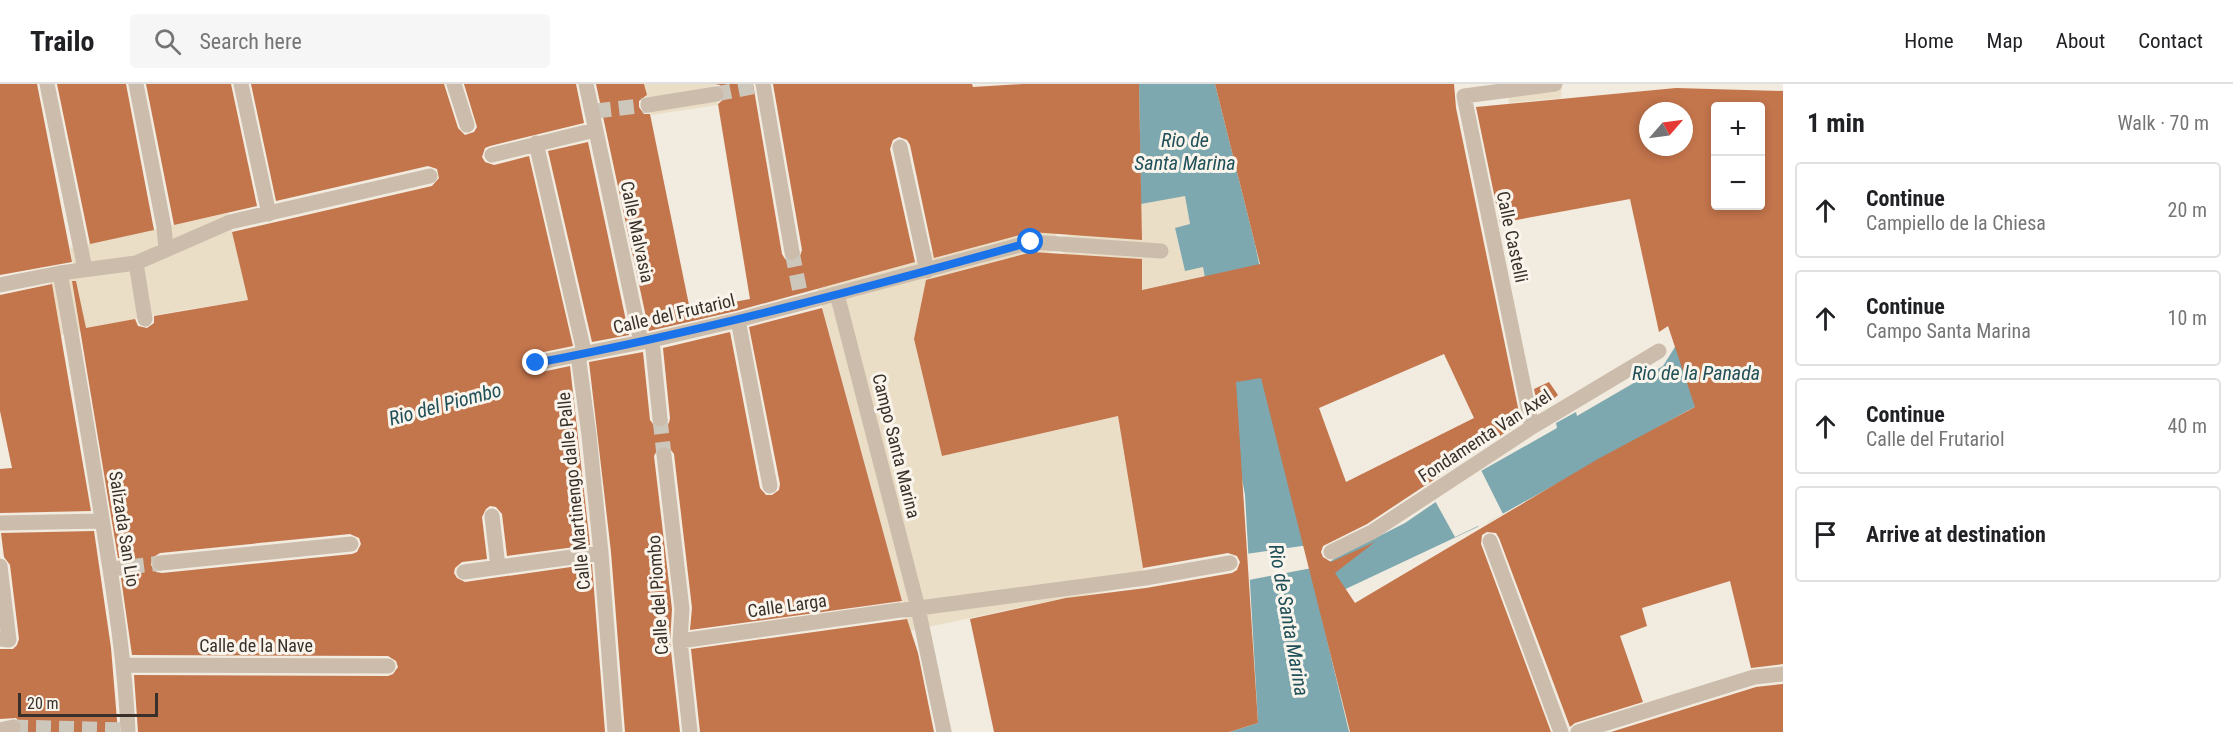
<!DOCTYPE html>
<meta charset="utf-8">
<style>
:root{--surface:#fff;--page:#f6f6f6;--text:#202124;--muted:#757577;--line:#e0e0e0}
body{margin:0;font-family:"Roboto Condensed",sans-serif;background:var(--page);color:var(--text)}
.controls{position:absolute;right:18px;top:18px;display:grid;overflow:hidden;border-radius:6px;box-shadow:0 3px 9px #0003}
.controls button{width:54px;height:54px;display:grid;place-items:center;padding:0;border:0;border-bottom:2px solid var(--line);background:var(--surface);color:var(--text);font:30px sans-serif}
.compass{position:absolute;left:1639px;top:18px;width:54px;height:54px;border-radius:50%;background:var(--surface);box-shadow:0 3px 9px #0003;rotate:62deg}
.scale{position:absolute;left:18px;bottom:15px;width:140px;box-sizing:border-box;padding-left:6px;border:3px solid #39302a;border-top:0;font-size:16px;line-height:21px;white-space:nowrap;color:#39302a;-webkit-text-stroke:4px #faf5ec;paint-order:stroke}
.stop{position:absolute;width:18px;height:18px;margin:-14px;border:4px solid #1a73e8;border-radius:50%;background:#fff}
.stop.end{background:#1a73e8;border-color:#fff;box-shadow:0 2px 6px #0008}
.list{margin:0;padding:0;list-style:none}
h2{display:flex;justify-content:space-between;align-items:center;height:78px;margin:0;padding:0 24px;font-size:26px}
h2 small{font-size:20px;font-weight:400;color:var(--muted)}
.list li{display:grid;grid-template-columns:39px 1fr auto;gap:18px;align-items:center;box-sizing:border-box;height:96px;margin:0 12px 12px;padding:0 12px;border:2px solid var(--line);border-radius:6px}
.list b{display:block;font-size:22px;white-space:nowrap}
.list p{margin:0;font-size:20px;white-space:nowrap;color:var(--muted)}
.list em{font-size:20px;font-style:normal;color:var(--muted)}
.icon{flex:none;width:33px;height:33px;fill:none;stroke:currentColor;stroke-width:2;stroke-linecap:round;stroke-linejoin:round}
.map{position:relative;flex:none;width:1783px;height:648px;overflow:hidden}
header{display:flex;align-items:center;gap:36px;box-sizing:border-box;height:84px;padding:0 30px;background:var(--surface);border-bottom:2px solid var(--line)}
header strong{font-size:28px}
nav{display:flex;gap:33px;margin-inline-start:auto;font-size:21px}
.search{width:420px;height:54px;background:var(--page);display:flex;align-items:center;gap:15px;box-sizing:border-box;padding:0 21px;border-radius:6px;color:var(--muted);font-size:22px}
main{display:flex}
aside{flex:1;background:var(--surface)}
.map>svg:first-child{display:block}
.plaza{fill:#eadec7}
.water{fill:#7ea8af}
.pier{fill:#f2ebdf}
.building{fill:#c3754c;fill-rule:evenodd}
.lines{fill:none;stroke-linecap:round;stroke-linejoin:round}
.pedestrian-tunnel{stroke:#cdc6bb;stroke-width:15;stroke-dasharray:15 8;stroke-linecap:butt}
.pedestrian{stroke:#cbbcab;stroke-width:15}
.route{stroke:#1a73e8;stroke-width:8}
.labels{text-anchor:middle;stroke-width:6;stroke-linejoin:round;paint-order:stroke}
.street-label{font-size:18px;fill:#39302a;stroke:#faf5ec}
.water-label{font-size:20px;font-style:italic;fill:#205059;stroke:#faf5ec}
</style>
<header>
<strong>Trailo</strong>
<div class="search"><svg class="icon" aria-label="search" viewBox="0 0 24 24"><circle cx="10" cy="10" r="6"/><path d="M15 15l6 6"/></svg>Search here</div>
<nav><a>Home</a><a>Map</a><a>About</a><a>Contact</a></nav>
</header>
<main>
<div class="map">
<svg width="1783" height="648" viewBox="0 0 1783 648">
<rect width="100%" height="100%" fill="#f2ebdf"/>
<path class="plaza" d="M 644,0 L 714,0 L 718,21 L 651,31 Z
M 1507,0 L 1562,0 L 1561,14 L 1509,19 Z
M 1185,111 L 1190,140 L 1175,145 L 1185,186 L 1203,183 L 1205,192 L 1099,215 L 1068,190 L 1062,165 L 925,200 L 914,255 L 942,372 L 1097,337 L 1113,305 L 1146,500 L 1036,520 L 910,547 L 817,204 L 911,179 L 938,164 L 1053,131 L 1057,154 L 1099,145 L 1141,120 Z
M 228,129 L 248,216 L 172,228 L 89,244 L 89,246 L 57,252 L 50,197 L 73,180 L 70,164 Z"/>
<path class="water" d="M 1139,0 L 1215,0 L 1255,160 L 1322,481 L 1405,439 L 1481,387 L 1557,344 L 1556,339 L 1576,328 L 1577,332 L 1663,282 L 1675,263 L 1783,279 L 1687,327 L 1488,438 L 1318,518 L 1349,648 L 1229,648 L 1258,639 L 1245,411 L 1203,183 L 1185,187 L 1175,144 L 1190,140 L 1185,112 L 1141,120 Z"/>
<path class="pier" d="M 1480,384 L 1503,430 L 1488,438 L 1489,441 L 1480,444 L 1478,442 L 1455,453 L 1434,415 Z
M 1309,461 L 1321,478 L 1332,473 L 1333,476 L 1312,484 L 1249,496 L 1246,470 Z"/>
<path class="building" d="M 0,0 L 37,0 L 72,178 L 0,191 Z
M 57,0 L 126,0 L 154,146 L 90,160 Z
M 146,0 L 231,0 L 257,122 L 174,141 Z
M 251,0 L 444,0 L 458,44 L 465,51 L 474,48 L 477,43 L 464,0 L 576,0 L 584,39 L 490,62 L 485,64 L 482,73 L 485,78 L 494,81 L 529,72 L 573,262 L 534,270 L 529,272 L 526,280 L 529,286 L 537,289 L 570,282 L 590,461 L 507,472 L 502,430 L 496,423 L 490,422 L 486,425 L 482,433 L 487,475 L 462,478 L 455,484 L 454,489 L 457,494 L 465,498 L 592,480 L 605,648 L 138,648 L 134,591 L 388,592 L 393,590 L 398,583 L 396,577 L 388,572 L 132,571 L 121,494 L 134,491 L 138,487 L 139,481 L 132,474 L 118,474 L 72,197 L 76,197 L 86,244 L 135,235 L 138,242 L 147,244 L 154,239 L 154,232 L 248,216 L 232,148 L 432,102 L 439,94 L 437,85 L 428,82 L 276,117 ZM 350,450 L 359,454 L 361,460 L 357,468 L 352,470 L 162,489 L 156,488 L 151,481 L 152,474 L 160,469 Z
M 596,0 L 644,0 L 647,11 L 639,17 L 639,23 L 644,30 L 650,30 L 690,226 L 750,215 L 718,20 L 725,14 L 725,8 L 720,1 L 714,0 L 753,0 L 782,170 L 785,175 L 793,178 L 799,175 L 802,166 L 773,0 L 972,0 L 973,3 L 1023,0 L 1139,0 L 1142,156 L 1031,148 L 934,174 L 910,61 L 907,56 L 899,53 L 893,56 L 890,65 L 915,178 L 736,227 L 649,247 Z
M 1215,0 L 1454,0 L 1456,24 L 1521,338 L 1367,440 L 1323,462 L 1321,468 L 1323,473 L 1331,478 L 1375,458 L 1335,489 L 1355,519 L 1598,375 L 1695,323 L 1668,242 L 1659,248 L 1630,115 L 1500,139 L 1476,23 L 1676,4 L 1783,7 L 1783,580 L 1751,584 L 1730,497 L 1642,524 L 1647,542 L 1620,552 L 1643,618 L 1575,639 L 1570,643 L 1499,454 L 1496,449 L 1487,448 L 1482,451 L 1481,460 L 1551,648 L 1350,648 L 1261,294 L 1236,298 L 1258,639 L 1229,648 L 994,648 L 970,535 L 1066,514 L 1146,504 L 1232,489 L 1237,486 L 1240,478 L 1237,472 L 1228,469 L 1143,484 L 1118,332 L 942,372 L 914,255 L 926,196 L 1032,168 L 1142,175 L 1142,206 L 1260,180 ZM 1716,22 L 1761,22 L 1761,122 L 1716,122 ZM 1648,27 L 1684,27 L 1684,63 L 1648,63 ZM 1444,270 L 1474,334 L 1346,398 L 1319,324 Z
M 588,58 L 629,251 L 592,258 L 548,67 Z
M 52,200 L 91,427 L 0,429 L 0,385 L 12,384 L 0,327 L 0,211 Z
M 822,224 L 902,517 L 690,546 L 692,524 L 674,370 L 668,362 L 659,363 L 654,372 L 672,525 L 670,558 L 680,648 L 625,648 L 611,468 L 589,278 L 643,268 L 650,336 L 656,344 L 662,345 L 669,339 L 670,334 L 663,264 L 730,248 L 760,404 L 766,411 L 772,411 L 779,406 L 780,400 L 749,243 Z
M 1549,298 L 1558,311 L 1539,327 L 1534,305 Z
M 94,447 L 111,564 L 118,648 L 21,648 L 22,640 L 16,634 L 0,635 L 0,565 L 13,565 L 17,561 L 19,555 L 10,481 L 4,473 L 1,449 Z
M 907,535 L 918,569 L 934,648 L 700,648 L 691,565 Z
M 1783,600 L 1783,648 L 1611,648 L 1756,603 Z"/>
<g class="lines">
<path class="pedestrian-tunnel" d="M 716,10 L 757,2
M 596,27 L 648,21
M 792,168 L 800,208
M 660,335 L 664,371
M 129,483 L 161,479
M 13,643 L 128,646"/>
<path class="pedestrian" d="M 47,0 L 85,185
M 136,0 L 164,143 L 166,165
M 241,0 L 269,130
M 454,0 L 467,41
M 586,0 L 641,258
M 763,0 L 792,168
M 648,21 L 716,10
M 536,59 L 583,263 L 579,278 L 589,351 L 601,469 L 615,648
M 900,63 L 927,187
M 492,71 L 595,46
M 136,179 L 145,235
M 60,189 L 136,179 L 230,138 L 430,92
M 0,201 L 60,189 C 75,266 87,344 100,422 C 112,498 125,572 128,648
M 837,210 L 918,524 L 944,648
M 738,236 L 770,402
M 652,256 L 660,335
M 536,279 L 652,256 L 738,236 L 1031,158 L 1161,167
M 1532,343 L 1464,12 L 1555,0
M 664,371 L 682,525 L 680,557 L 690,648
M 492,432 L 498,483
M 0,439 L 102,437
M 1490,457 L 1561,648
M 1331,468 L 1372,448 L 1532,343 L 1659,267
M 161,479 L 351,460
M 0,482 L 9,556 L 0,555
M 111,485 L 129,483
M 464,488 L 601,469
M 904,526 L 1145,494 L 1230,479
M 680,557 L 900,526
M 124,581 L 388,582
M 0,646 L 13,643
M 1578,648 L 1754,593 L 1783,590"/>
</g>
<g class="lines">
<path class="route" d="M 536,279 C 703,247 867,204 1031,158"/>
</g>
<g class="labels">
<g class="street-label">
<text transform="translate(637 148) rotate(78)" y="6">Calle Malvasia</text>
<text transform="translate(1512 153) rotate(78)" y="6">Calle Castelli</text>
<text transform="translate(674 230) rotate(-13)" y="6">Calle del Frutariol</text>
<text transform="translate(1485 352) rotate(-33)" y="6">Fondamenta Van Axel</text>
<text transform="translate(896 362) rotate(76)" y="6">Campo Santa Marina</text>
<text transform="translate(574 407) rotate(-96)" y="6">Calle Martinengo dalle Palle</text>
<text transform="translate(124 445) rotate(81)" y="6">Salizada San Lio</text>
<text transform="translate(658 511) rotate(-94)" y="6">Calle del Piombo</text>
<text transform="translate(787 522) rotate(-8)" y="6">Calle Larga</text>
<text x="256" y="568">Calle de la Nave</text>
</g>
<g class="water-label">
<text x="1185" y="63">Rio de<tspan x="1185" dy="23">Santa Marina</tspan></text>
<text x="1696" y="296">Rio de la Panada</text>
<text transform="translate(445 320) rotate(-15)" y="7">Rio del Piombo</text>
<text transform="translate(1289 536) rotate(80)" y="7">Rio de Santa Marina</text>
</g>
</g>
</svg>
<div class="controls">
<button>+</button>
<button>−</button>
</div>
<svg class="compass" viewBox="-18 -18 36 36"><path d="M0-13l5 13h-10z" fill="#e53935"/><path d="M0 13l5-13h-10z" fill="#757577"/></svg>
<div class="scale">20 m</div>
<div class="stop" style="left:1031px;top:158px"></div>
<div class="stop end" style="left:536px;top:279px"></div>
</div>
<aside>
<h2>1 min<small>Walk · 70 m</small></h2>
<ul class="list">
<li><svg class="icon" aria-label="ahead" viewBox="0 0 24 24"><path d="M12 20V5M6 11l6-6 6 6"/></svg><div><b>Continue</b><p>Campiello de la Chiesa</p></div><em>20 m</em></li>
<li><svg class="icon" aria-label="ahead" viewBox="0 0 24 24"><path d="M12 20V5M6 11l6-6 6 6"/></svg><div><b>Continue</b><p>Campo Santa Marina</p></div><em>10 m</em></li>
<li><svg class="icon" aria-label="ahead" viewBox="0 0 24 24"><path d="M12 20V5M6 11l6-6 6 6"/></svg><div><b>Continue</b><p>Calle del Frutariol</p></div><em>40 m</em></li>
<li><svg class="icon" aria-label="arrive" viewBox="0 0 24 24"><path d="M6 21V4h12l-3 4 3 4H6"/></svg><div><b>Arrive at destination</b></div></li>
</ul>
</aside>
</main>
